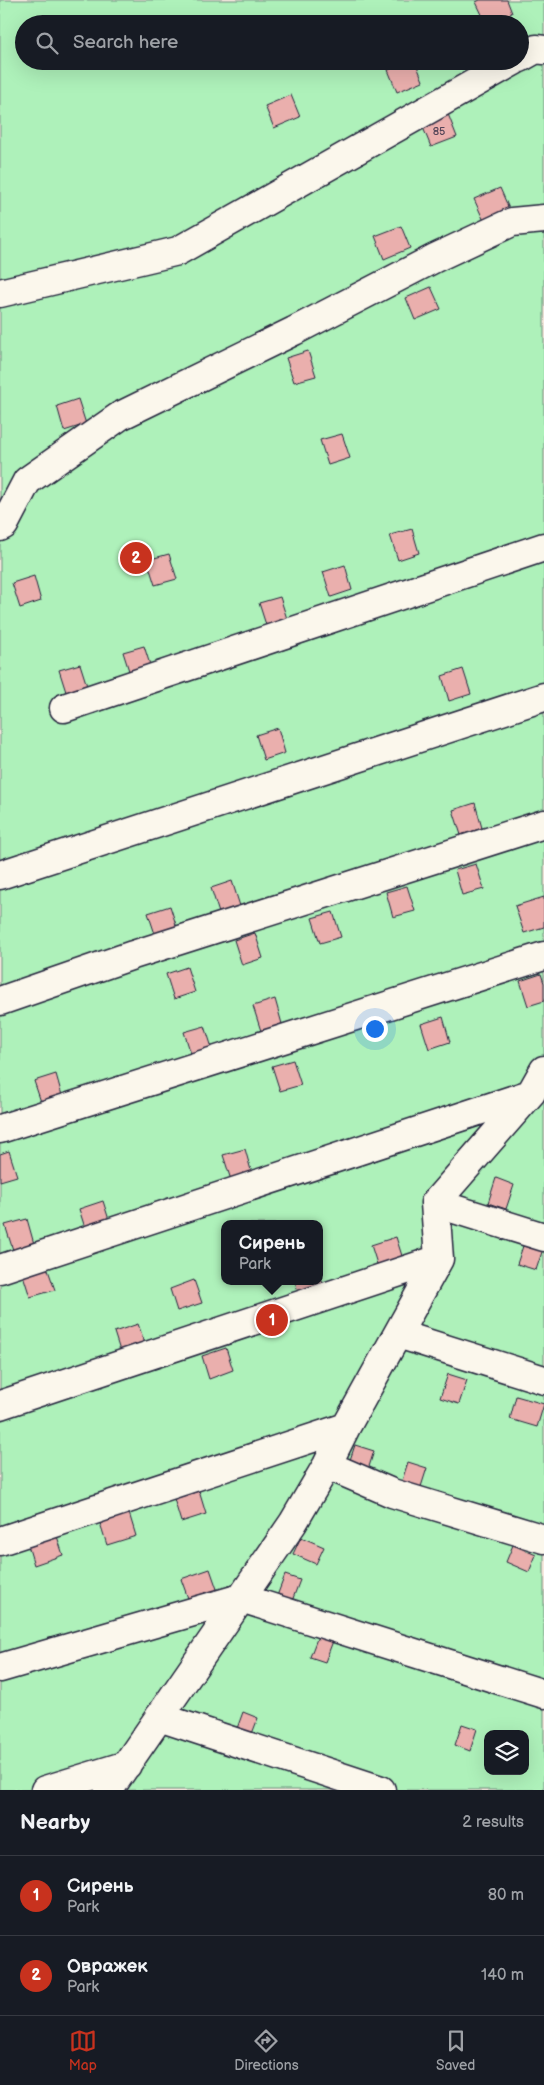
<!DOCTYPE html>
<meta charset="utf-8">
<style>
:root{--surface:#171b24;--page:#20242c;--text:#f1f3f6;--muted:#9ea1a6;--line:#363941;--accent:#c8321e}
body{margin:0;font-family:"Balsamiq Sans",sans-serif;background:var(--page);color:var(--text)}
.controls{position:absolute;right:15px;bottom:15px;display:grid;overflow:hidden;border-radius:10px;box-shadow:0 5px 20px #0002}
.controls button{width:45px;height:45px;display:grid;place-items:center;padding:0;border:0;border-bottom:1px solid var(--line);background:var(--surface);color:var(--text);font:25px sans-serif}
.you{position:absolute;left:374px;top:1028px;width:18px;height:18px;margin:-12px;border:4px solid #fff;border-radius:50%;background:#1a73e8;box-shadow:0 0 0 8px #1a73e833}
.badge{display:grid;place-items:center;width:32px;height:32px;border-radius:50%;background:var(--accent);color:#fff;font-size:16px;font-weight:700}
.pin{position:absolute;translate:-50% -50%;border:2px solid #fff;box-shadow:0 1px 5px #0006}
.popup{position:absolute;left:221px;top:1220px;width:102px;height:65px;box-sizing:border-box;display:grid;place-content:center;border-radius:10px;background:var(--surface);filter:drop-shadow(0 1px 4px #0005);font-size:16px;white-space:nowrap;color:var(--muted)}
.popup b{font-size:19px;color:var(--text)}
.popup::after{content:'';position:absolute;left:50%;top:100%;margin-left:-10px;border:10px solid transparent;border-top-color:var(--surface)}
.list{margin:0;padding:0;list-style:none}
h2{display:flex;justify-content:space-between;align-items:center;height:65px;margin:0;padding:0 20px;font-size:21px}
h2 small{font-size:16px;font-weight:400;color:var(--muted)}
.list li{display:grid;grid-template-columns:32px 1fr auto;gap:15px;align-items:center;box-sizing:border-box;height:80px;padding:0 20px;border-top:1px solid var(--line)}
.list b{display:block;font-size:19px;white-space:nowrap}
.list p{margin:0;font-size:16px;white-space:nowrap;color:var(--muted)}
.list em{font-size:16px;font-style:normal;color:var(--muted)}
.icon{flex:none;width:28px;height:28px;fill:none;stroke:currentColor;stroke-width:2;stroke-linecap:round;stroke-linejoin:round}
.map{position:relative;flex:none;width:544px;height:1790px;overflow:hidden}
.search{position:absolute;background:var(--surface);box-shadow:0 5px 20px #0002;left:15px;right:15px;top:15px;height:55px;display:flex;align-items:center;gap:12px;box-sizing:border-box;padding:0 18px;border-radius:28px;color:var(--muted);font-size:19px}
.sheet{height:225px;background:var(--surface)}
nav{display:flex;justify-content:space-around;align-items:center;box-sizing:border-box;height:70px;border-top:1px solid var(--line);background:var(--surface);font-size:14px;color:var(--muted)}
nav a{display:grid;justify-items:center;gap:2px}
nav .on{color:var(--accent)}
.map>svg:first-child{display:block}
.green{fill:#aef1ba;stroke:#688a7a;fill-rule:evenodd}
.building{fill:#eaafad;stroke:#22223b}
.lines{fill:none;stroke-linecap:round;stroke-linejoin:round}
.minor-casing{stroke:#22223b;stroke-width:31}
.minor{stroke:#fbf7ec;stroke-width:28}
.labels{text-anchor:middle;stroke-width:5;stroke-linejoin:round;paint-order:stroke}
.number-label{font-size:11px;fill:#544558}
</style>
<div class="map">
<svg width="544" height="1790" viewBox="0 0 544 1790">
<rect width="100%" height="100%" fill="#f8e9df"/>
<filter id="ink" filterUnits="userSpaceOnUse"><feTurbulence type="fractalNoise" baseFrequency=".02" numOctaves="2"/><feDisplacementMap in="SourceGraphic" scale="10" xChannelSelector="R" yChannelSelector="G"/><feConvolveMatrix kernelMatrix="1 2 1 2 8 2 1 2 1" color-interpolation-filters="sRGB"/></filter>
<g filter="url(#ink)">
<path class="green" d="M 0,0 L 544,0 L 544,1790 L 0,1790 ZM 24,24 L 520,24 L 520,61 L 24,61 ZM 224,1224 L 320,1224 L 320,1281 L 224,1281 ZM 488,1734 L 525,1734 L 525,1771 L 488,1771 Z"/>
<path class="building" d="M 480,0 L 507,0 L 512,13 L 486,23 L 476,2 Z
M 408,61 L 415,61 L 423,81 L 397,92 L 388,70 Z
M 291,95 L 300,117 L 274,128 L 265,106 Z
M 448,114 L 457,137 L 431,147 L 422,125 Z
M 500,188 L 510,211 L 484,221 L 474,199 Z
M 401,226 L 410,248 L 384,259 L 375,236 Z
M 431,287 L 441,309 L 415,320 L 406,298 Z
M 308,351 L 316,376 L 294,382 L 286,358 Z
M 78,399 L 86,424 L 64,431 L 57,406 Z
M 342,434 L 350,458 L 328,465 L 320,440 Z
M 412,529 L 419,553 L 398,560 L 390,535 Z
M 169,554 L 177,579 L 155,585 L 147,560 Z
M 345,565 L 352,590 L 331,597 L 323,572 Z
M 34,576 L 41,601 L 20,608 L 12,583 Z
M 280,597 L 288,622 L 267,628 L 259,603 Z
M 144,646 L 152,671 L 131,677 L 123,652 Z
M 80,664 L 88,689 L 67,695 L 59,670 Z
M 463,669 L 471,694 L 449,701 L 442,676 Z
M 278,728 L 285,753 L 264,760 L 256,735 Z
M 475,803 L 482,828 L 461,835 L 453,810 Z
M 476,864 L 484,889 L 462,895 L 455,870 Z
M 232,881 L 240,906 L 219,913 L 211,888 Z
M 407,886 L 415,911 L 393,917 L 386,892 Z
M 544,897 L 544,927 L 524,933 L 515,906 Z
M 170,906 L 178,931 L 156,937 L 148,913 Z
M 333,912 L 341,937 L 320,943 L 312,918 Z
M 255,933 L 263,958 L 242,965 L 234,940 Z
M 187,967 L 195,992 L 174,999 L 166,974 Z
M 541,974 L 544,983 L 544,1001 L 528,1006 L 520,981 Z
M 275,999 L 282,1024 L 261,1031 L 253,1006 Z
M 443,1017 L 450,1042 L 429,1049 L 421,1024 Z
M 205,1026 L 213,1051 L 192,1057 L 184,1032 Z
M 293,1060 L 301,1085 L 280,1091 L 272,1066 Z
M 56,1074 L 63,1099 L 42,1105 L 34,1081 Z
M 245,1149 L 252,1174 L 231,1180 L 223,1155 Z
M 9,1151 L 17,1176 L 0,1181 L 0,1154 Z
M 496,1178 L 514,1185 L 506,1209 L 488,1203 Z
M 103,1201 L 110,1223 L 86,1231 L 79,1209 Z
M 27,1219 L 34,1244 L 13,1250 L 5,1225 Z
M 396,1237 L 403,1259 L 378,1267 L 371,1245 Z
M 525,1240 L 544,1246 L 536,1270 L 517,1264 Z
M 47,1267 L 55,1290 L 30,1297 L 23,1275 Z
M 320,1273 L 323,1283 L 298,1292 L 295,1281 L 320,1281 Z
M 194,1280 L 202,1303 L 177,1311 L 170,1289 Z
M 138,1324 L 146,1346 L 121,1354 L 114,1332 Z
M 226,1348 L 233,1370 L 209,1379 L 202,1356 Z
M 448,1374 L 467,1380 L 459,1404 L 440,1398 Z
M 516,1396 L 544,1404 L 537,1427 L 510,1419 Z
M 355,1445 L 374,1451 L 366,1476 L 347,1469 Z
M 408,1462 L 427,1468 L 419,1493 L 400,1487 Z
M 199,1491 L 206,1514 L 181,1522 L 174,1499 Z
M 129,1513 L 136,1536 L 107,1545 L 100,1523 Z
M 56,1533 L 63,1555 L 34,1565 L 27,1542 Z
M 301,1537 L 324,1547 L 316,1564 L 293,1554 Z
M 513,1545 L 536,1555 L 529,1572 L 506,1562 Z
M 210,1569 L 218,1592 L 189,1601 L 181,1579 Z
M 285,1575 L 300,1580 L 292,1601 L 277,1596 Z
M 318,1636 L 333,1641 L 325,1662 L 310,1657 Z
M 243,1712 L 258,1718 L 250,1739 L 235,1734 Z
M 462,1724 L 477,1729 L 470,1751 L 455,1745 Z"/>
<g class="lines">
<defs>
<path id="minor" d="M 520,58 L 536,49 L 544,50
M 0,293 L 178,251 L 514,61
M 0,527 L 4,525 L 27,481 L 120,416 L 294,331 L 435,258 L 512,222 L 544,219
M 64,708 L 544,547
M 0,875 L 544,697
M 0,1001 L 133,955 L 544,824
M 0,1129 L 544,956
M 435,1203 L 544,1237
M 0,1269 L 530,1094
M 398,1334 L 544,1380
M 0,1405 L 439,1259
M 327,1465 L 392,1493 L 544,1539
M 0,1541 L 346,1427
M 0,1668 L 241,1598 L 544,1694
M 159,1717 L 381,1790
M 45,1790 L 127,1765
M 109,1790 L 293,1523 L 327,1465 L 346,1427 L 439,1259 L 435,1203 L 531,1093 L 544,1070"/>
</defs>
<use href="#minor" class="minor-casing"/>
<use href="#minor" class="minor"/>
</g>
</g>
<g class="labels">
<g class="number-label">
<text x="439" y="135">85</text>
</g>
</g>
</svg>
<div class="controls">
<button><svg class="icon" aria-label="layers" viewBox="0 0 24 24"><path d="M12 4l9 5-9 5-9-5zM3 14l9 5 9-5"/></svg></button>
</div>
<div class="you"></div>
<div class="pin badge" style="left:272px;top:1320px">1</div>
<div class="popup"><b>Сирень</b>Park</div>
<div class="pin badge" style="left:136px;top:558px">2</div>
<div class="search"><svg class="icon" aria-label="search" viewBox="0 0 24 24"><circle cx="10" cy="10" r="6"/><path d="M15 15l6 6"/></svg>Search here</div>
</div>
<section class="sheet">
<h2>Nearby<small>2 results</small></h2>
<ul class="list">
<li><span class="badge">1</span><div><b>Сирень</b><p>Park</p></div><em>80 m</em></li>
<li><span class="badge">2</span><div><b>Овражек</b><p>Park</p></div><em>140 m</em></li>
</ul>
</section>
<nav>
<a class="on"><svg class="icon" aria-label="map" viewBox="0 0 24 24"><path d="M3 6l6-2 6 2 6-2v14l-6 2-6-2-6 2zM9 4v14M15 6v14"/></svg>Map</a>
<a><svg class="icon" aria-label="directions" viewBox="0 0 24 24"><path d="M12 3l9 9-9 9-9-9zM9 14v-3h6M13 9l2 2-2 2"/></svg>Directions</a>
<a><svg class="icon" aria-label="saved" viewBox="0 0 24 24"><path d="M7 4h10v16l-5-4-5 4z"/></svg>Saved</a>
</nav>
